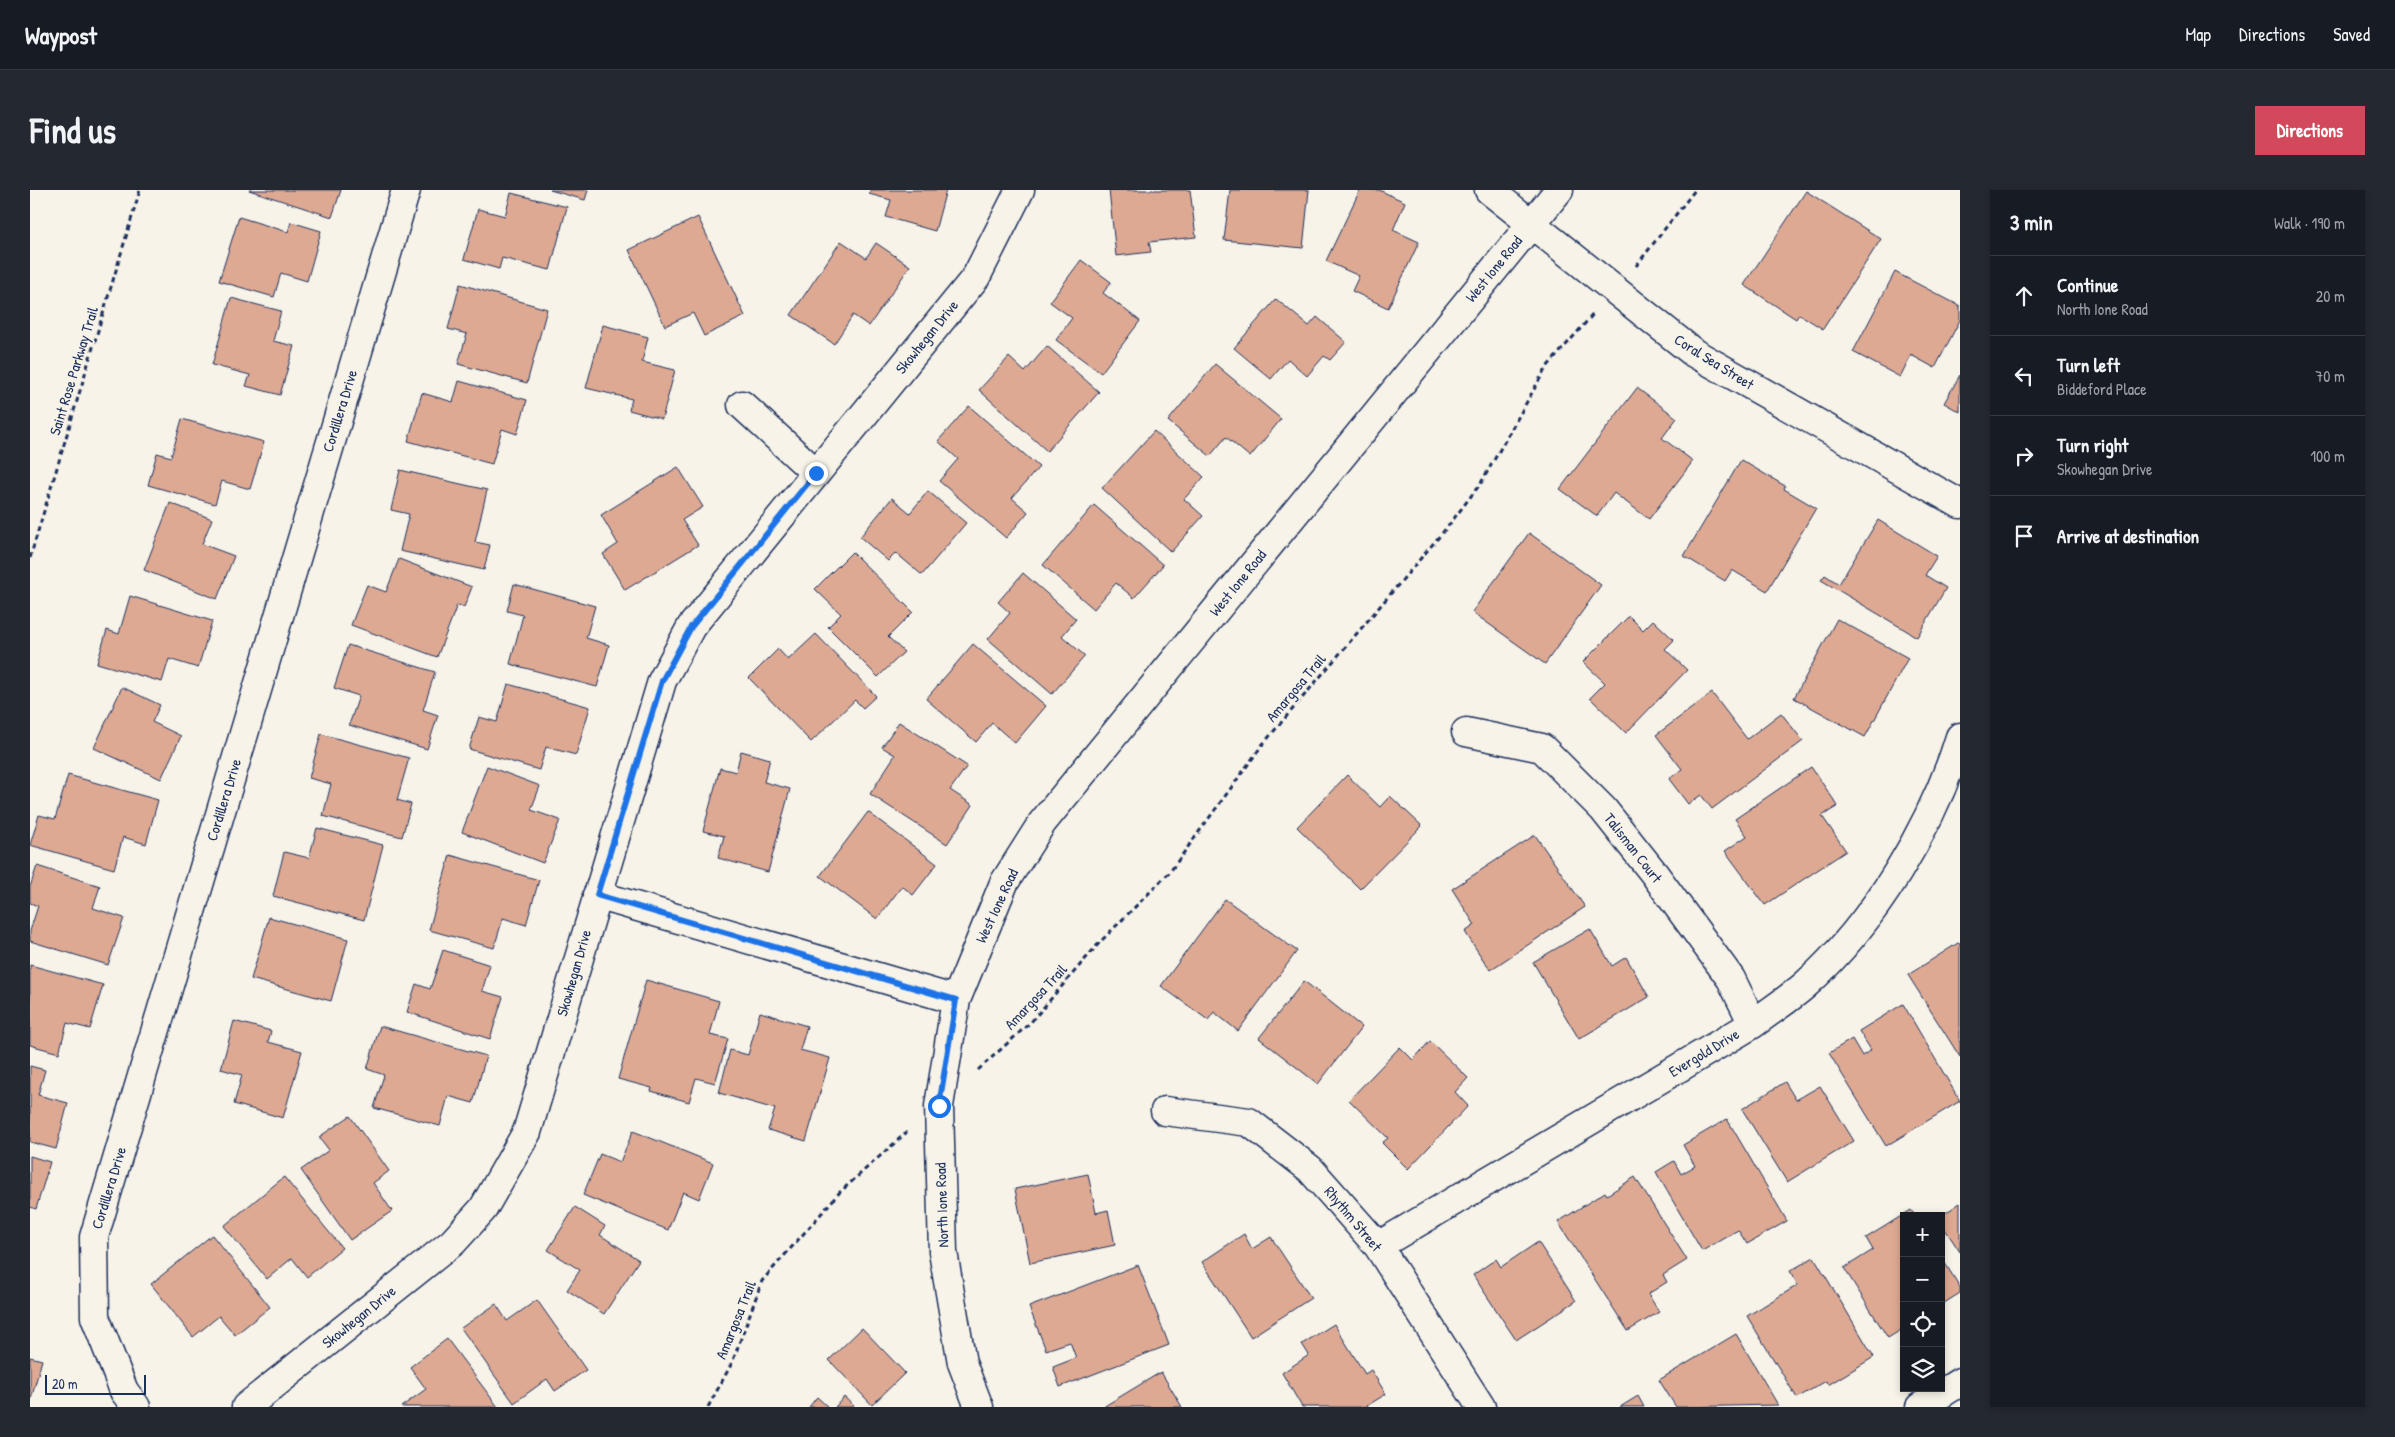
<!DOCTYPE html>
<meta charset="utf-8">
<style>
:root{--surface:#171b24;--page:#242831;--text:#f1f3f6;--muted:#9ea1a6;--line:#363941;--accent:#d1495b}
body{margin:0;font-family:"Patrick Hand",sans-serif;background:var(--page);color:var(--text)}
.controls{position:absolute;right:15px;bottom:15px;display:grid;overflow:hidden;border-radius:0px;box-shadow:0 2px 8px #0003}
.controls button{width:45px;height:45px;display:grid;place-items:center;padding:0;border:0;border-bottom:1px solid var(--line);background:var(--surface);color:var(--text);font:25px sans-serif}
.scale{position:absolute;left:15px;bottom:12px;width:101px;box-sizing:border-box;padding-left:5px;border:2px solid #1b2f5e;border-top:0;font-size:14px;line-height:18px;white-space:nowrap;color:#1b2f5e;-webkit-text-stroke:4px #f7f3e8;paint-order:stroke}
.stop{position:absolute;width:15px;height:15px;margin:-11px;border:4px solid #1a73e8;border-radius:50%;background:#fff}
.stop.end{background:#1a73e8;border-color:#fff;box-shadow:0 1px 5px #0008}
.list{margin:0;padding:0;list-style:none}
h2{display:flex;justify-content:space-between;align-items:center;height:65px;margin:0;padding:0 20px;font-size:21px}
h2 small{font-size:16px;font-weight:400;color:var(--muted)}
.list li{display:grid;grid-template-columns:32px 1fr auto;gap:15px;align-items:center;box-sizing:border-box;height:80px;padding:0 20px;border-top:1px solid var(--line)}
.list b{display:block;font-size:19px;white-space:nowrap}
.list p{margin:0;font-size:16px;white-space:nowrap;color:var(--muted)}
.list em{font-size:16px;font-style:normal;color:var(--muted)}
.icon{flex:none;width:28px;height:28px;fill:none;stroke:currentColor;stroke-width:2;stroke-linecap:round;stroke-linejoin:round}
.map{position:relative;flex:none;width:1930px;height:1217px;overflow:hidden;border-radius:0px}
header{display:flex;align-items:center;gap:30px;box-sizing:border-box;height:70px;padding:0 25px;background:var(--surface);border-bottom:1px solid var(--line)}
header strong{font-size:24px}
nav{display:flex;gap:28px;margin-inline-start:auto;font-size:18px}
.intro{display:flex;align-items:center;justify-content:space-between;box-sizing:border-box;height:120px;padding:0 30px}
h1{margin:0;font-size:35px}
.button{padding:12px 22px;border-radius:0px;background:var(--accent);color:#fff;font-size:18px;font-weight:700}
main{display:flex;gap:30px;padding:0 30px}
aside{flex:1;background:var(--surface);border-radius:0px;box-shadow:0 2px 8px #0003}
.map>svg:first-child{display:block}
.building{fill:#dea992;stroke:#1b2f5e}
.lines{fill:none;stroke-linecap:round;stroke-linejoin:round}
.minor-casing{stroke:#1b2f5e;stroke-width:31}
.path{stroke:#1b2f5e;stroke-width:3;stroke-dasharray:5 4;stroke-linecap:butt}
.minor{stroke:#f7f3e8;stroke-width:28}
.route{stroke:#1a73e8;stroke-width:6}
.labels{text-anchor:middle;stroke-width:4;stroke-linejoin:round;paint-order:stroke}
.street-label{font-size:15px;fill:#1b2f5e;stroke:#f7f3e8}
</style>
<header>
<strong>Waypost</strong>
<nav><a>Map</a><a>Directions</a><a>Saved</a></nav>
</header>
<div class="intro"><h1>Find us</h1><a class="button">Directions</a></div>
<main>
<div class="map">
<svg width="1930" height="1217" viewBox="0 0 1930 1217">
<rect width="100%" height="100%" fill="#f7f3e8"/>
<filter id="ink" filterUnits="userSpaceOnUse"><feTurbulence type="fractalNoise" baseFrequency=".02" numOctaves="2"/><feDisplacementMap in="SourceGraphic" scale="10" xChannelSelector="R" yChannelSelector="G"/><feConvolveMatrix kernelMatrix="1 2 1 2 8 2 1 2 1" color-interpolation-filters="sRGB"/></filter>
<g filter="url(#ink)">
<path class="building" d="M 219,0 L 311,0 L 302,27 Z
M 520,0 L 558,0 L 555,10 Z
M 840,0 L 916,0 L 905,41 L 856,27 L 861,10 L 839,4 Z
M 1079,0 L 1160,0 L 1166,47 L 1119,52 L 1121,62 L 1086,66 Z
M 1200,0 L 1279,0 L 1273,58 L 1194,50 Z
M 1330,0 L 1349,0 L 1375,12 L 1363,40 L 1389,52 L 1358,118 L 1322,101 L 1329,86 L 1296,71 Z
M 1776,1 L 1851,49 L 1793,139 L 1769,124 L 1766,129 L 1714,95 Z
M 481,3 L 537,17 L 520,80 L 472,68 L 469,79 L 434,69 L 448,19 L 475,26 Z
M 209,27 L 258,42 L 261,32 L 291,41 L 277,91 L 251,83 L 244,107 L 189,91 Z
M 668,27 L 715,126 L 674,146 L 663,123 L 635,136 L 599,60 Z
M 811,51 L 836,68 L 846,53 L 880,76 L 839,136 L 823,125 L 804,154 L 761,125 Z
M 1051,70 L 1081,92 L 1073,103 L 1110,131 L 1071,183 L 1026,150 L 1042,128 L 1020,112 Z
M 1865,82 L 1930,116 L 1930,130 L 1905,178 L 1881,165 L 1870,187 L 1823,162 Z
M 430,94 L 517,119 L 497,193 L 428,174 L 437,144 L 418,139 Z
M 201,108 L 251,121 L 243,151 L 264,156 L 250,205 L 216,196 L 220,185 L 182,175 Z
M 1246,109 L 1279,136 L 1287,127 L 1316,152 L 1300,170 L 1294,166 L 1277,186 L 1258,169 L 1241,189 L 1204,158 Z
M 573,135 L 618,147 L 612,172 L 645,180 L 632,229 L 599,220 L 602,209 L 556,198 Z
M 1017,156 L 1069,202 L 1017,261 L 949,200 L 979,167 L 995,182 Z
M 1185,174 L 1251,229 L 1220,267 L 1196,247 L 1180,266 L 1138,231 Z
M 1930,185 L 1930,222 L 1914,213 Z
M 429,191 L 497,210 L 487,244 L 472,239 L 462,274 L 378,251 L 392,203 L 423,212 Z
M 1607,198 L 1647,228 L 1632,248 L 1663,271 L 1619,329 L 1584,303 L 1567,326 L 1530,299 Z
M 939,216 L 1009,277 L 982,308 L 998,322 L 976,348 L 909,291 L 928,269 L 908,251 Z
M 152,229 L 234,252 L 220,299 L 192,291 L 185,314 L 118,295 L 127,263 L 141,267 Z
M 1124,241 L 1174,287 L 1154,309 L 1173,326 L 1141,362 L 1072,298 Z
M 1711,270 L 1755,296 L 1754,299 L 1786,318 L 1737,401 L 1702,380 L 1695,391 L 1654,366 Z
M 648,277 L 673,317 L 652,330 L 668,355 L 595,400 L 573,364 L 588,354 L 571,325 Z
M 370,280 L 457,300 L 445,352 L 460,355 L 454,380 L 370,361 L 379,324 L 361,320 Z
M 898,301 L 936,333 L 892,385 L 866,363 L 858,371 L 830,347 L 862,308 L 880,323 Z
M 140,313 L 182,329 L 172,354 L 204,366 L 187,409 L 114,380 Z
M 1064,315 L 1133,375 L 1104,408 L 1086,393 L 1064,419 L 1013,375 Z
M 1848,330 L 1907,366 L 1895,385 L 1916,398 L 1887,447 L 1791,390 L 1795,385 L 1809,394 Z
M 1499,343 L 1571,395 L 1515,474 L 1442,422 Z
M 822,362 L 883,422 L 858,447 L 874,462 L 848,487 L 798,437 L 811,424 L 785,399 Z
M 369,369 L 442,397 L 434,417 L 427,415 L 407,467 L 321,435 L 337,395 L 356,402 Z
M 993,383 L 1046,429 L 1032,446 L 1055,466 L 1022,504 L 958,449 L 980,423 L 968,412 Z
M 484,394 L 565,416 L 556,448 L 579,455 L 567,497 L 480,474 L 493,425 L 477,421 Z
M 100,406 L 182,431 L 168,478 L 139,469 L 132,492 L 67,473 L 77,440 L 89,444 Z
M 1599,426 L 1613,440 L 1623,430 L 1644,450 L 1635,459 L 1657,480 L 1596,543 L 1560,508 L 1575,493 L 1553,472 Z
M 1807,429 L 1878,468 L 1835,547 L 1764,508 Z
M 786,444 L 846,506 L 833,518 L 825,510 L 781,552 L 719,488 L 748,459 L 758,470 Z
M 943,454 L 1016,516 L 985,553 L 962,533 L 946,552 L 896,509 Z
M 318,455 L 405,482 L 393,520 L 408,525 L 397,559 L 319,535 L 329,506 L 304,498 Z
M 478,494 L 560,517 L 546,565 L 516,557 L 509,580 L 439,559 L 449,527 L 467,532 Z
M 92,497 L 130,515 L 122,532 L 151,546 L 131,589 L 64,558 Z
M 1682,503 L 1717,549 L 1751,523 L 1773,551 L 1682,619 L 1671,605 L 1658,614 L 1639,589 L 1652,579 L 1626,545 Z
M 869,532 L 937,576 L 920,600 L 943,615 L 917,654 L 840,604 L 865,565 L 852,557 Z
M 291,544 L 379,568 L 367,610 L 381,614 L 372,647 L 293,626 L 301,594 L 279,588 Z
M 711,561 L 740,569 L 734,592 L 760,599 L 738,682 L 688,668 L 694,646 L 673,641 L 690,578 L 706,582 Z
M 457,576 L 510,596 L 501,620 L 530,630 L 513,673 L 432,642 Z
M 1781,577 L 1808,616 L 1792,626 L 1816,661 L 1735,715 L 1695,661 L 1717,646 L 1705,629 Z
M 38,585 L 128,610 L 116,654 L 93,647 L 84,679 L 0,655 L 9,625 L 25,629 Z
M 1317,585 L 1350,617 L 1360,606 L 1392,636 L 1330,699 L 1267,637 Z
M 838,622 L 907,674 L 883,705 L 872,696 L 847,729 L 790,686 Z
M 287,638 L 353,655 L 334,730 L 243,706 L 254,662 L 279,668 Z
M 1505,645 L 1555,717 L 1460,780 L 1435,742 L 1445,735 L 1422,699 Z
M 420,665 L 509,690 L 496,735 L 473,728 L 464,758 L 399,740 Z
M 7,676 L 70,696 L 63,718 L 94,728 L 78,775 L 0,751 L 0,741 L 8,716 L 0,713 L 0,697 Z
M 1195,709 L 1267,761 L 1208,841 L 1184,822 L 1178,830 L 1131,796 Z
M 239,727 L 318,749 L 301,811 L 221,789 Z
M 1560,739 L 1582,776 L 1596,767 L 1619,807 L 1549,849 L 1503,772 Z
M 1928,753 L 1930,754 L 1930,867 L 1878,785 Z
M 413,760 L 460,775 L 452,801 L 473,807 L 460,849 L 377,822 L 386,794 L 400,799 Z
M 0,775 L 73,795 L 60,839 L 37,833 L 29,863 L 0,855 Z
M 616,790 L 689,811 L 680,845 L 698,849 L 685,893 L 666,888 L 659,912 L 621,901 L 622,898 L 588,889 Z
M 1274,791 L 1332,837 L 1288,894 L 1229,848 Z
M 1873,814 L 1930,911 L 1856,956 L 1799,863 L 1822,849 L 1832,866 L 1841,860 L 1829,841 Z
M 730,822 L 777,836 L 770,860 L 800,868 L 776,951 L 738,940 L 745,919 L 689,903 L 700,860 L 718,865 Z
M 204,831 L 241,841 L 238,852 L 272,861 L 253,928 L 204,914 L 212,885 L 191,879 Z
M 350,836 L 456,866 L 443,913 L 418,906 L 410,936 L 344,918 L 354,885 L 337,879 Z
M 1400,851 L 1438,888 L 1425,902 L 1438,916 L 1378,979 L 1352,953 L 1358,948 L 1319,910 L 1370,857 L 1383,870 Z
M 0,876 L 15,880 L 8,905 L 38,913 L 26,959 L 0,952 Z
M 1755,892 L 1766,910 L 1790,896 L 1824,951 L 1757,992 L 1712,919 Z
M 320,926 L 359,981 L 343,993 L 362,1021 L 320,1050 L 271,980 L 299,960 L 289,947 Z
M 1697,929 L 1757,1031 L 1717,1054 L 1708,1040 L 1672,1061 L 1626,982 L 1644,971 L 1651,984 L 1665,976 L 1653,955 Z
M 603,941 L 683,973 L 669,1009 L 653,1002 L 638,1040 L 553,1005 L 570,964 L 590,972 Z
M 0,966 L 20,972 L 6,1019 L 0,1017 Z
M 1058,984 L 1066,1023 L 1078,1020 L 1085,1055 L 1000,1073 L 985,999 Z
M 254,987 L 312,1058 L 277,1087 L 262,1068 L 237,1089 L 194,1036 Z
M 1605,987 L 1657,1070 L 1633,1085 L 1637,1092 L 1618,1104 L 1629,1122 L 1598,1141 L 1528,1032 L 1575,1002 L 1577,1005 Z
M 1930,1013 L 1930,1062 L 1911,1033 L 1911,1026 Z
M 545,1017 L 575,1036 L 570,1045 L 609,1070 L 574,1124 L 537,1100 L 550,1080 L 518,1060 Z
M 1881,1020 L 1885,1026 L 1874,1026 L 1874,1138 L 1858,1148 L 1814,1078 L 1843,1060 L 1836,1048 Z
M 1214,1044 L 1222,1059 L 1241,1047 L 1281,1108 L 1221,1147 L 1172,1072 Z
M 182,1045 L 240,1117 L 205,1145 L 189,1126 L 163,1147 L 121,1094 Z
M 1508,1052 L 1546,1111 L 1486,1150 L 1443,1085 L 1466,1069 L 1471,1077 Z
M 1784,1067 L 1844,1167 L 1798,1195 L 1796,1191 L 1767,1208 L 1717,1126 L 1768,1095 L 1760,1081 Z
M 1911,1067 L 1930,1097 L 1930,1103 L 1911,1115 Z
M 1108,1075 L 1139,1155 L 1030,1197 L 1023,1177 L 1046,1168 L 1040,1152 L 1016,1160 L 999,1117 Z
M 507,1110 L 556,1180 L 525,1201 L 517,1189 L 484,1213 L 431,1138 L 466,1114 L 477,1131 Z
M 1304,1134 L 1335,1184 L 1341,1180 L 1356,1204 L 1335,1217 L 1272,1217 L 1252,1183 L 1279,1165 L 1272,1154 Z
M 832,1138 L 875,1183 L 842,1215 L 799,1170 Z
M 1706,1144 L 1748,1215 L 1646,1217 L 1629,1190 Z
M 417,1149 L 468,1217 L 371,1217 L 396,1199 L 380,1177 Z
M 0,1167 L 12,1170 L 0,1213 Z
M 1131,1182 L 1152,1217 L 1073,1217 Z
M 1608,1206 L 1614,1217 L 1590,1217 Z
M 787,1207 L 798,1217 L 779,1217 Z
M 814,1207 L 825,1217 L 805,1217 Z"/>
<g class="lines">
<defs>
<path id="minor" d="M 1459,0 L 1664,163 L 1930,314
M 712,215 L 786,283
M 1436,542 L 1512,558 L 1573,619 L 1623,682 L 1701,789 L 1723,834
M 567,705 L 926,810
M 1135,921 L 1219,932 L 1280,979 L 1348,1056 L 1451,1217
M 1348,1056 L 1723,834 C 1740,821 1759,809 1775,795 C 1844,734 1903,635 1930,547
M 106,1217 L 94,1201 L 65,1127 L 64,1047 L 376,0
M 216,1217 L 423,1052 L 453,1019 L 497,942 L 632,491 L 661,437 L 946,87 L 990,0
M 949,1217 L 932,1173 L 913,1062 L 909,916 L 926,810 L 974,693 L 1012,633 L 1529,0
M 1890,1217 L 1930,1192"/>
</defs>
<use href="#minor" class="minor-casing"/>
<path class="path" d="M 1606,76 L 1665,0
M 0,368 L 110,0
M 948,880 L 1001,832 L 1070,752 L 1139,683 L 1233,554 L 1419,335 L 1451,293 L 1516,178 L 1565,122
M 678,1217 L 702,1173 L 732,1091 L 810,1002 L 877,942"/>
<use href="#minor" class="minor"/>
</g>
</g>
<g class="lines" filter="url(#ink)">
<path class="route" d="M 786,283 L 661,437 L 632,491 L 567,705 L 926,810 L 909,916"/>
</g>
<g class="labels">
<g class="street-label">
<text transform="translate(1464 79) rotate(-51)" y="5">West Ione Road</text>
<text transform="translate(897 147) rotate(-51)" y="5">Skowhegan Drive</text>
<text transform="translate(1684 172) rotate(32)" y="5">Coral Sea Street</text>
<text transform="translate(44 181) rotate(-73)" y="5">Saint Rose Parkway Trail</text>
<text transform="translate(310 221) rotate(-73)" y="5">Cordillera Drive</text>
<text transform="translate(1208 393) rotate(-51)" y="5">West Ione Road</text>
<text transform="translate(1266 498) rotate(-50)" y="5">Amargosa Trail</text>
<text transform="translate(194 610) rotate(-73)" y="5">Cordillera Drive</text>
<text transform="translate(1603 658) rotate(52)" y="5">Talisman Court</text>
<text transform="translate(967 716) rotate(-65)" y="5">West Ione Road</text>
<text transform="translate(544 783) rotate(-74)" y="5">Skowhegan Drive</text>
<text transform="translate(1006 807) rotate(-47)" y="5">Amargosa Trail</text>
<text transform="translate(1674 863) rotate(-31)" y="5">Evergold Drive</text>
<text transform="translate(79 998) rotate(-73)" y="5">Cordillera Drive</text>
<text transform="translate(912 1015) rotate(-92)" y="5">North Ione Road</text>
<text transform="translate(1323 1029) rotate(50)" y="5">Rhythm Street</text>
<text transform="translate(329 1127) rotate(-39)" y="5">Skowhegan Drive</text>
<text transform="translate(706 1130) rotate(-68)" y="5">Amargosa Trail</text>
</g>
</g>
</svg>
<div class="controls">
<button>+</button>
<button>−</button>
<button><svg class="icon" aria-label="locate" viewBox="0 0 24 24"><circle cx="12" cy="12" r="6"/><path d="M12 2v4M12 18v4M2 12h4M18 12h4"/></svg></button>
<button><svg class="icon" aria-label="layers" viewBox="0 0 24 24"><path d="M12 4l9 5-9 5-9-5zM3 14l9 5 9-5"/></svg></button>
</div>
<div class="scale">20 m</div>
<div class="stop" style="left:909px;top:916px"></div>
<div class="stop end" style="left:786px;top:283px"></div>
</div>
<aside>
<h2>3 min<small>Walk · 190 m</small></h2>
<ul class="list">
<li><svg class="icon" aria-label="ahead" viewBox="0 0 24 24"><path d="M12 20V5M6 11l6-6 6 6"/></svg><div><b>Continue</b><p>North Ione Road</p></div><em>20 m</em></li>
<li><svg class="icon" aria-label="left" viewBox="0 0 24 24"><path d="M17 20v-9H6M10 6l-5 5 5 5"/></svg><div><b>Turn left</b><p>Biddeford Place</p></div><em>70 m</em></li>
<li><svg class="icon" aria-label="right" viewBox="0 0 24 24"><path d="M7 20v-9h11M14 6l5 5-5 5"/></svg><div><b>Turn right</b><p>Skowhegan Drive</p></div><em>100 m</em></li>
<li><svg class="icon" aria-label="arrive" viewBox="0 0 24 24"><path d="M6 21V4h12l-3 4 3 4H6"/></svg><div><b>Arrive at destination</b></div></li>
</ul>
</aside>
</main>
